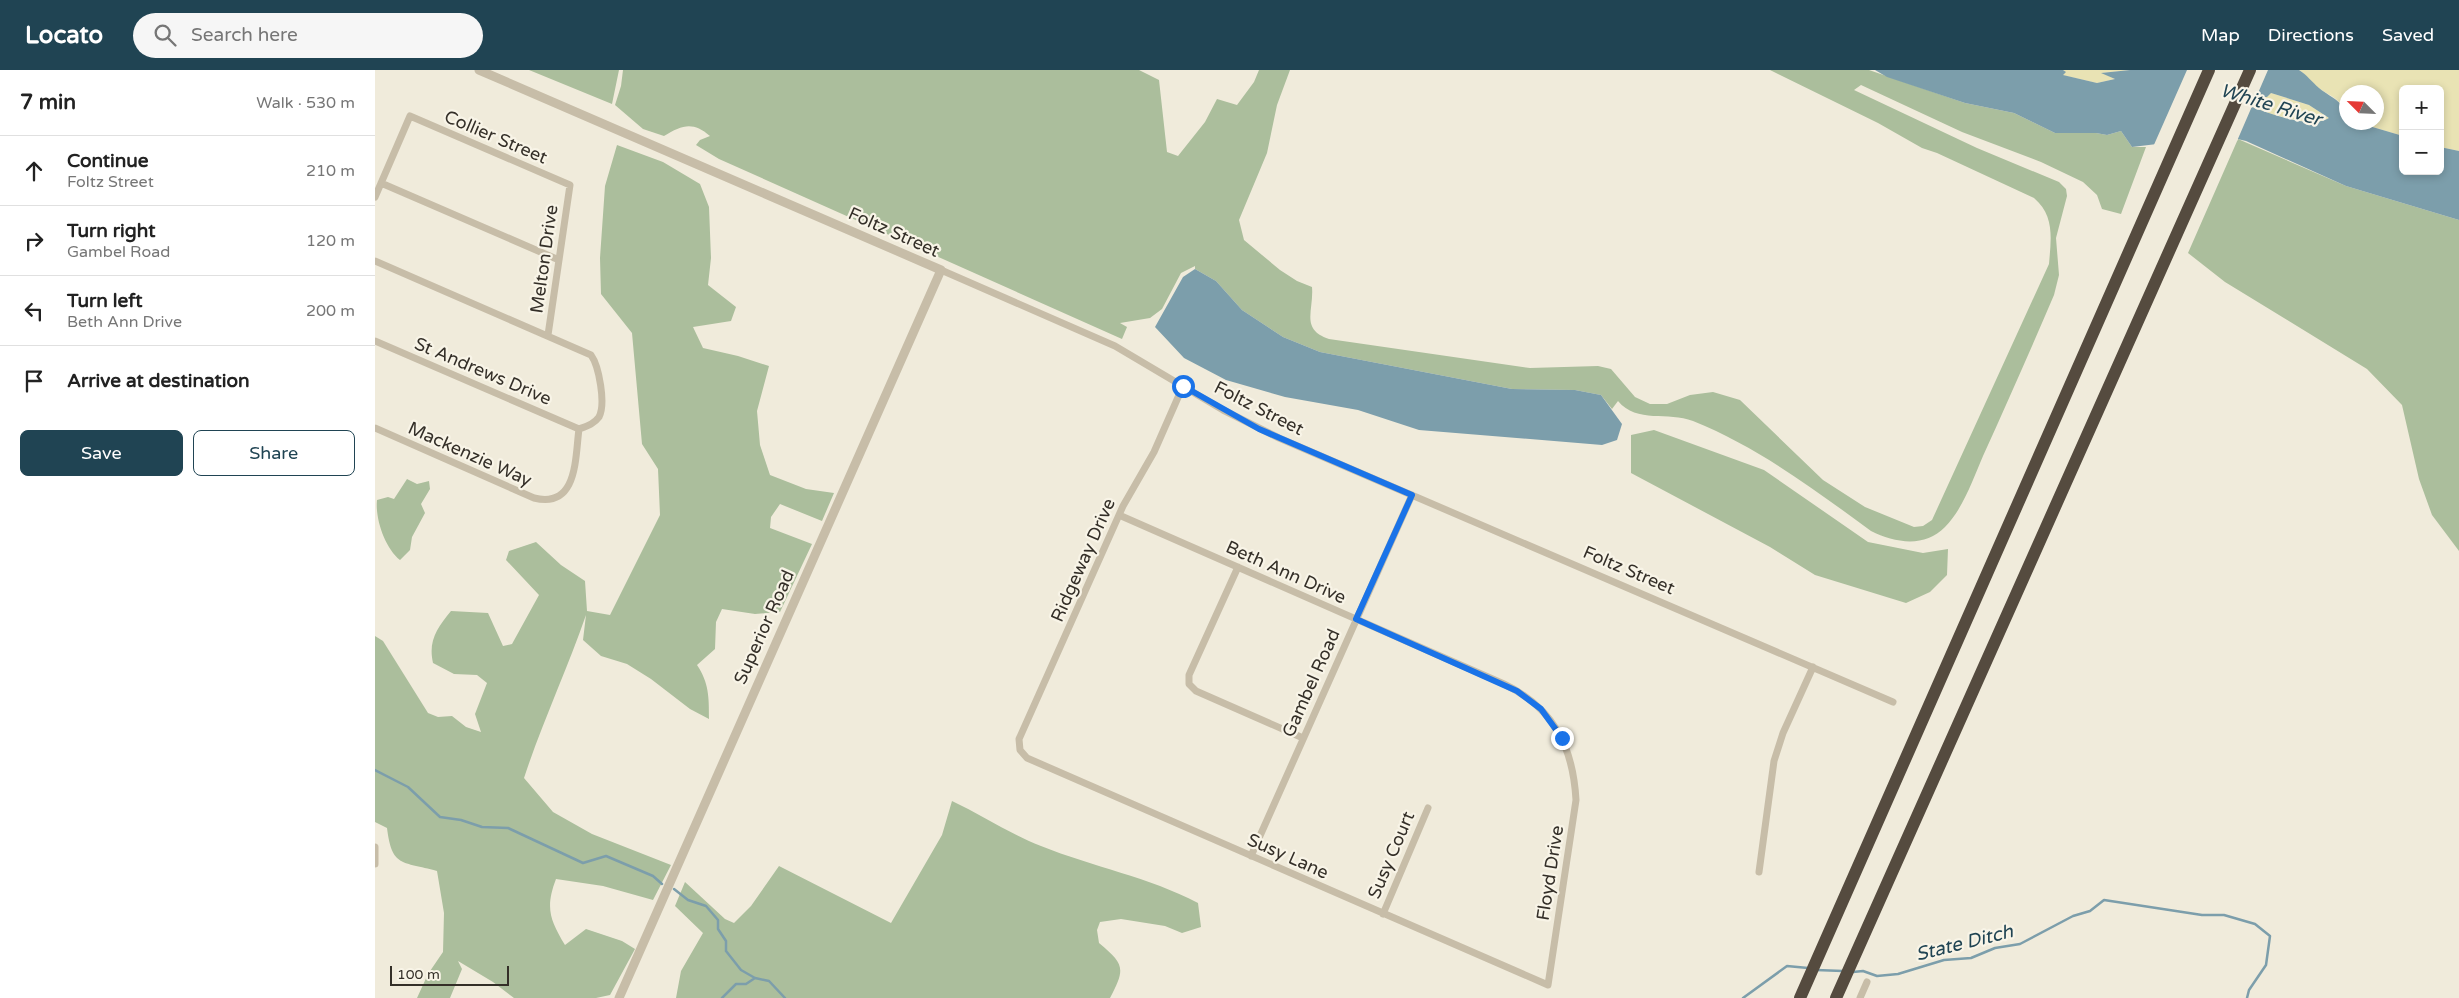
<!DOCTYPE html>
<meta charset="utf-8">
<style>
:root{--surface:#fff;--page:#f6f6f6;--text:#222;--muted:#767676;--line:#e0e0e0;--accent:#204453}
body{margin:0;font-family:"Varela Round",sans-serif;background:var(--page);color:var(--text)}
.controls{position:absolute;right:15px;top:15px;display:grid;overflow:hidden;border-radius:8px;box-shadow:0 2px 8px #0003}
.controls button{width:45px;height:45px;display:grid;place-items:center;padding:0;border:0;border-bottom:1px solid var(--line);background:var(--surface);color:var(--text);font:25px sans-serif}
.compass{position:absolute;left:1964px;top:15px;width:45px;height:45px;border-radius:50%;background:var(--surface);box-shadow:0 2px 8px #0003;rotate:294deg}
.scale{position:absolute;left:15px;bottom:12px;width:119px;box-sizing:border-box;padding-left:5px;border:2px solid #342f28;border-top:0;font-size:14px;line-height:18px;white-space:nowrap;color:#342f28;-webkit-text-stroke:4px #f8f4e7;paint-order:stroke}
.stop{position:absolute;width:15px;height:15px;margin:-11px;border:4px solid #1a73e8;border-radius:50%;background:#fff}
.stop.end{background:#1a73e8;border-color:#fff;box-shadow:0 1px 5px #0008}
.list{margin:0;padding:0;list-style:none}
h2{display:flex;justify-content:space-between;align-items:center;height:65px;margin:0;padding:0 20px;font-size:21px}
h2 small{font-size:16px;font-weight:400;color:var(--muted)}
.list li{display:grid;grid-template-columns:32px 1fr auto;gap:15px;align-items:center;box-sizing:border-box;height:70px;padding:0 20px;border-top:1px solid var(--line)}
.list b{display:block;font-size:19px;white-space:nowrap}
.list p{margin:0;font-size:16px;white-space:nowrap;color:var(--muted)}
.list em{font-size:16px;font-style:normal;color:var(--muted)}
.actions{display:flex;gap:10px;padding:15px 20px}
.actions a{flex:1;padding:11px 0;border:1px solid var(--accent);border-radius:8px;text-align:center;font-size:18px;color:var(--accent)}
.actions .main{background:var(--accent);color:#fff}
.icon{flex:none;width:28px;height:28px;fill:none;stroke:currentColor;stroke-width:2;stroke-linecap:round;stroke-linejoin:round}
.map{position:relative;flex:none;width:2084px;height:928px;overflow:hidden}
header{display:flex;align-items:center;gap:30px;box-sizing:border-box;height:70px;padding:0 25px;background:var(--accent);color:#fff}
header strong{font-size:24px}
nav{display:flex;gap:28px;margin-inline-start:auto;font-size:18px}
.search{width:350px;height:45px;background:var(--page);display:flex;align-items:center;gap:12px;box-sizing:border-box;padding:0 18px;border-radius:28px;color:var(--muted);font-size:19px}
main{display:flex}
aside{flex:1;background:var(--surface)}
.map>svg:first-child{display:block}
.green{fill:#abbe9c}
.sand{fill:#e9e3b4}
.water{fill:#7c9eab;fill-rule:evenodd}
.pier{fill:#f0ebdb}
.lines{fill:none;stroke-linecap:round;stroke-linejoin:round}
.stream{stroke:#7c9eab;stroke-width:2.5}
.minor{stroke:#c7bda8;stroke-width:7}
.tertiary{stroke:#c7bda8;stroke-width:9}
.motorway{stroke:#554b3f;stroke-width:12}
.route{stroke:#1a73e8;stroke-width:6}
.labels{text-anchor:middle;stroke-width:4.5;stroke-linejoin:round;paint-order:stroke}
.street-label{font-size:18px;fill:#342f28;stroke:#f8f4e7}
.water-label{font-size:19px;font-style:italic;fill:#204453;stroke:#f8f4e7}
</style>
<header>
<strong>Locato</strong>
<div class="search"><svg class="icon" aria-label="search" viewBox="0 0 24 24"><circle cx="10" cy="10" r="6"/><path d="M15 15l6 6"/></svg>Search here</div>
<nav><a>Map</a><a>Directions</a><a>Saved</a></nav>
</header>
<main>
<aside>
<h2>7 min<small>Walk · 530 m</small></h2>
<ul class="list">
<li><svg class="icon" aria-label="ahead" viewBox="0 0 24 24"><path d="M12 20V5M6 11l6-6 6 6"/></svg><div><b>Continue</b><p>Foltz Street</p></div><em>210 m</em></li>
<li><svg class="icon" aria-label="right" viewBox="0 0 24 24"><path d="M7 20v-9h11M14 6l5 5-5 5"/></svg><div><b>Turn right</b><p>Gambel Road</p></div><em>120 m</em></li>
<li><svg class="icon" aria-label="left" viewBox="0 0 24 24"><path d="M17 20v-9H6M10 6l-5 5 5 5"/></svg><div><b>Turn left</b><p>Beth Ann Drive</p></div><em>200 m</em></li>
<li><svg class="icon" aria-label="arrive" viewBox="0 0 24 24"><path d="M6 21V4h12l-3 4 3 4H6"/></svg><div><b>Arrive at destination</b></div></li>
</ul>
<div class="actions"><a class="main">Save</a><a>Share</a></div>
</aside>
<div class="map">
<svg width="2084" height="928" viewBox="0 0 2084 928">
<rect width="100%" height="100%" fill="#f0ebdb"/>
<path class="green" d="M 154,0 L 244,0 L 237,34 Z
M 248,0 L 764,0 L 784,10 L 792,82 L 803,86 L 830,52 L 842,29 L 862,35 L 879,12 L 884,0 L 915,0 L 902,35 L 892,83 L 864,150 L 869,170 L 905,200 L 922,211 L 937,217 C 939,241 925,259 954,269 L 1155,298 L 1223,296 L 1236,299 L 1260,327 L 1275,334 L 1292,334 L 1315,325 L 1338,322 L 1365,330 L 1448,410 L 1490,437 L 1539,457 L 1548,456 L 1557,450 L 1674,194 C 1676,169 1680,146 1659,128 L 1562,83 L 1547,78 L 1503,53 L 1395,0 L 1494,0 L 1590,33 L 1639,43 L 1680,63 L 1721,63 L 1732,65 L 1746,61 L 1757,77 L 1771,77 L 1746,144 L 1727,139 L 1722,125 L 1708,112 L 1666,92 L 1587,62 L 1486,15 L 1479,20 L 1602,78 L 1684,112 L 1691,119 L 1692,126 L 1681,168 L 1684,205 L 1679,225 C 1656,279 1632,333 1608,386 C 1598,409 1588,439 1570,457 C 1550,478 1520,473 1496,461 C 1440,420 1383,377 1318,351 C 1293,341 1262,354 1243,331 L 1237,339 L 1226,325 L 1200,320 L 1137,319 L 945,282 L 908,267 L 867,240 L 841,211 L 820,199 L 820,196 L 806,203 L 787,239 L 775,248 L 745,253 L 752,257 L 747,269 L 344,89 L 321,75 L 325,70 L 335,66 C 318,51 307,55 289,66 L 268,59 L 240,35 L 246,16 Z
M 1863,69 L 1971,116 L 2084,150 L 2084,481 L 2057,445 L 2044,409 L 2027,335 L 1992,299 L 1850,212 L 1813,183 Z
M 242,75 L 288,92 L 325,114 L 334,137 L 336,188 L 333,215 L 361,237 L 356,251 L 318,257 L 328,278 L 363,286 L 394,296 L 382,341 L 385,375 L 395,405 L 431,419 L 459,423 L 447,451 L 405,434 L 396,447 L 395,458 L 437,474 L 405,542 L 380,544 L 347,539 L 341,552 L 340,579 L 322,595 C 334,613 334,627 334,649 L 315,639 L 276,609 L 252,594 L 226,586 L 208,570 L 211,545 C 192,600 167,653 149,708 L 178,742 L 217,764 L 296,795 L 278,830 L 228,816 L 181,809 C 170,838 175,850 190,875 L 211,859 L 247,871 L 260,879 L 235,925 L 221,928 L 139,928 L 118,912 L 83,891 L 87,899 L 75,928 L 42,928 L 53,904 L 68,882 L 69,843 L 62,801 C 27,791 17,798 12,758 L 0,752 L 0,566 L 8,571 L 53,643 L 63,647 L 77,646 L 91,657 L 106,662 L 100,644 L 112,613 L 102,605 L 79,604 L 58,593 C 53,571 62,558 76,541 L 113,543 L 128,576 L 137,574 L 164,525 L 131,490 L 134,481 L 161,472 L 186,495 L 210,511 L 212,541 L 235,545 L 285,445 L 283,399 L 267,374 L 257,263 L 226,224 L 225,188 L 230,116 Z
M 1279,360 L 1389,400 L 1493,472 L 1548,483 L 1573,479 L 1572,505 L 1555,522 L 1531,533 L 1440,505 L 1395,477 L 1256,403 L 1256,365 Z
M 32,409 L 42,414 L 54,411 L 55,419 L 46,434 L 50,443 L 37,467 L 35,480 L 25,490 C 10,478 0,449 2,430 L 13,427 L 19,429 Z
M 577,731 C 607,745 635,764 666,776 C 718,797 774,807 823,833 L 826,857 L 807,863 L 790,856 L 746,849 L 725,852 L 722,860 L 724,873 C 749,894 751,898 735,928 L 301,928 L 306,901 L 328,863 L 300,836 L 310,812 L 350,849 L 359,853 L 376,836 L 404,796 L 516,853 L 567,765 Z"/>
<path class="sand" d="M 1688,0 L 1755,0 L 1727,3 L 1740,9 L 1722,13 L 1687,5 L 1690,2 Z
M 1924,0 L 2084,0 L 2084,81 L 2065,77 L 2065,19 L 2028,19 L 2028,66 L 1984,53 L 2002,52 L 2002,22 L 1972,22 L 1971,43 C 1964,28 1959,28 1945,19 C 1937,13 1932,5 1924,0 Z
M 1896,23 L 1934,35 L 1954,48 C 1939,59 1882,42 1867,31 Z"/>
<path class="water" d="M 1500,0 L 1688,0 L 1691,2 L 1688,5 L 1722,13 L 1740,9 L 1726,3 L 1755,0 L 1924,0 C 1932,5 1937,12 1944,18 C 1959,30 1971,31 1972,52 L 1984,53 L 2028,66 L 2028,101 L 2065,101 L 2065,77 L 2084,81 L 2084,150 L 1971,116 L 1871,71 L 1821,59 L 1791,65 L 1782,74 L 1757,77 L 1746,61 L 1732,65 L 1721,63 L 1680,63 L 1639,43 L 1590,33 L 1512,7 ZM 1896,23 L 1934,35 L 1954,48 C 1936,60 1889,42 1870,34 L 1867,28 L 1892,27 Z
M 820,199 L 841,211 L 867,240 L 908,267 L 945,282 L 1137,319 L 1200,320 L 1226,325 L 1247,354 L 1242,370 L 1227,375 L 1044,360 L 983,340 L 910,327 L 851,310 L 809,288 L 780,257 L 808,207 Z"/>
<path class="pier" d="M 1812,0 L 1893,0 L 1880,30 L 1869,30 L 1878,34 L 1862,71 L 1821,62 L 1792,67 L 1784,76 L 1778,77 Z"/>
<g class="lines">
<path class="stream" d="M 0,700 L 33,717 L 65,747 L 86,750 L 107,757 L 133,758 L 208,793 L 231,786 L 278,806 L 287,814
M 299,819 L 313,830 L 331,836 L 343,850 L 343,859 L 351,871 L 351,881 L 366,900 L 380,908 L 394,911 L 410,928
M 1441,900 L 1468,901
M 1478,902 L 1488,901 L 1502,906 L 1523,904 L 1569,890 L 1596,888 L 1620,878 L 1645,874 L 1698,846 L 1715,841 L 1729,830 L 1827,845 L 1849,845 L 1880,854 L 1895,866 L 1891,895 L 1874,920 L 1872,928
M 347,928 L 361,914 L 371,914 L 380,908
M 1368,928 L 1412,896 L 1433,898"/>
<path class="minor" d="M 6,113 L 184,190
M 0,127 L 35,46 L 195,115 L 173,265
M 0,191 L 216,285 C 224,296 231,334 224,347 C 219,354 212,356 204,359 C 200,388 203,439 159,428 L 0,358
M 566,200 L 740,276 L 848,340 L 904,368 L 1518,632
M 0,271 L 204,359
M 744,445 L 1129,614 C 1179,638 1198,677 1201,730 L 1173,915 L 652,688 L 645,680 L 644,669 L 748,436 L 779,382 L 808,316
M 863,497 L 814,605 L 814,614 L 821,621 L 928,668
M 0,777 L 0,794
M 876,786 L 1037,425
M 1384,802 L 1399,691 L 1408,663 L 1438,597
M 1008,844 L 1053,738
M 1485,928 L 1492,912"/>
<path class="tertiary" d="M 104,0 L 566,200 L 244,928"/>
<path class="motorway" d="M 1425,928 L 1834,0
M 1461,928 L 1875,0"/>
</g>
<g class="lines">
<path class="route" d="M 808,316 L 884,359 L 1037,425 L 981,549 L 1142,621 L 1166,639 L 1187,668"/>
</g>
<g class="labels">
<g class="street-label">
<text transform="translate(121 67) rotate(23)" y="6">Collier Street</text>
<text transform="translate(519 162) rotate(24)" y="6">Foltz Street</text>
<text transform="translate(169 189) rotate(-82)" y="6">Melton Drive</text>
<text transform="translate(108 301) rotate(23)" y="6">St Andrews Drive</text>
<text transform="translate(884 338) rotate(27)" y="6">Foltz Street</text>
<text transform="translate(95 384) rotate(24)" y="6">Mackenzie Way</text>
<text transform="translate(708 490) rotate(-66)" y="6">Ridgeway Drive</text>
<text transform="translate(1254 500) rotate(23)" y="6">Foltz Street</text>
<text transform="translate(911 502) rotate(24)" y="6">Beth Ann Drive</text>
<text transform="translate(389 557) rotate(-66)" y="6">Superior Road</text>
<text transform="translate(936 613) rotate(-66)" y="6">Gambel Road</text>
<text transform="translate(1016 785) rotate(-67)" y="6">Susy Court</text>
<text transform="translate(913 786) rotate(24)" y="6">Susy Lane</text>
<text transform="translate(1175 803) rotate(-81)" y="6">Floyd Drive</text>
</g>
<g class="water-label">
<text transform="translate(1896 34) rotate(17)" y="7">White River</text>
<text transform="translate(1589 872) rotate(-14)" y="7">State Ditch</text>
</g>
</g>
</svg>
<div class="controls">
<button>+</button>
<button>−</button>
</div>
<svg class="compass" viewBox="-18 -18 36 36"><path d="M0-13l5 13h-10z" fill="#e53935"/><path d="M0 13l5-13h-10z" fill="#767676"/></svg>
<div class="scale">100 m</div>
<div class="stop" style="left:808px;top:316px"></div>
<div class="stop end" style="left:1187px;top:668px"></div>
</div>
</main>
